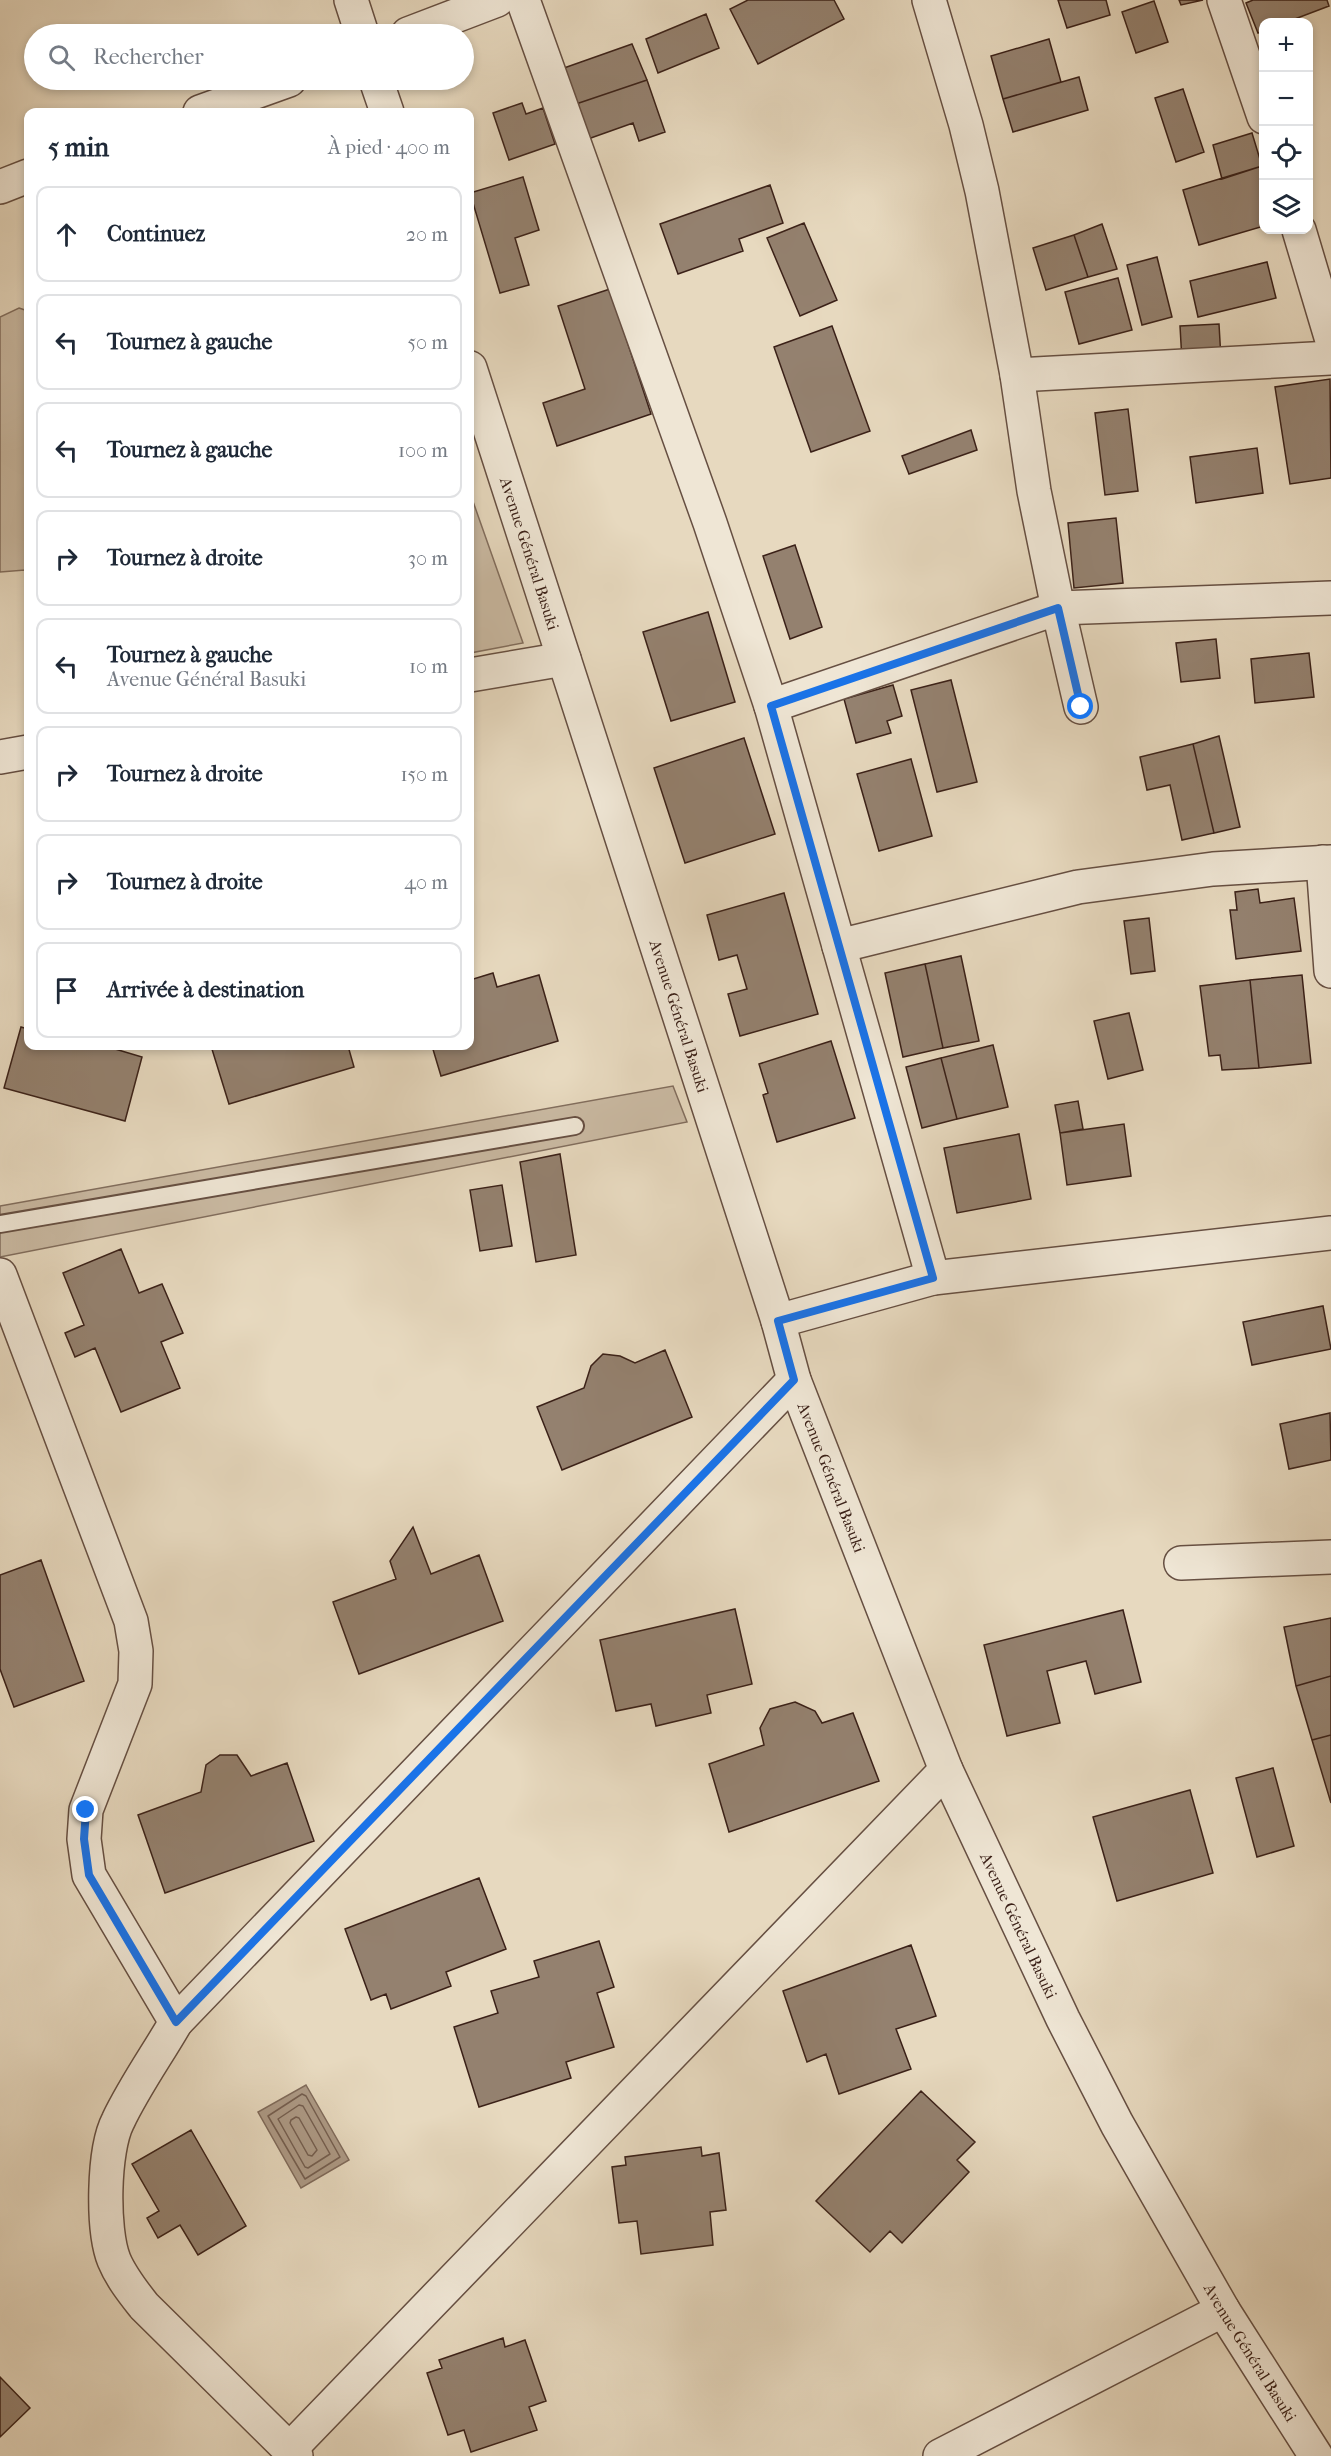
<!DOCTYPE html>
<html lang="fr">
<meta charset="utf-8">
<style>
:root{--surface:#fff;--page:#f2f2f3;--text:#1f2937;--muted:#747a83;--line:#e0e1e3}
body{margin:0;font-family:"IM FELL French Canon",serif;background:var(--page);color:var(--text)}
.controls{position:absolute;right:18px;top:18px;display:grid;overflow:hidden;border-radius:12px;box-shadow:0 3px 9px #0003}
.controls button{width:54px;height:54px;display:grid;place-items:center;padding:0;border:0;border-bottom:2px solid var(--line);background:var(--surface);color:var(--text);font:30px sans-serif}
.stop{position:absolute;width:18px;height:18px;margin:-14px;border:4px solid #1a73e8;border-radius:50%;background:#fff}
.stop.end{background:#1a73e8;border-color:#fff;box-shadow:0 2px 6px #0008}
.list{margin:0;padding:0;list-style:none}
h2{display:flex;justify-content:space-between;align-items:center;height:78px;margin:0;padding:0 24px;font-size:26px}
h2 small{font-size:20px;font-weight:400;color:var(--muted)}
.list li{display:grid;grid-template-columns:39px 1fr auto;gap:18px;align-items:center;box-sizing:border-box;height:96px;margin:0 12px 12px;padding:0 12px;border:2px solid var(--line);border-radius:12px}
.list b{display:block;font-size:22px;white-space:nowrap}
.list p{margin:0;font-size:20px;white-space:nowrap;color:var(--muted)}
.list em{font-size:20px;font-style:normal;color:var(--muted)}
.icon{flex:none;width:33px;height:33px;fill:none;stroke:currentColor;stroke-width:2;stroke-linecap:round;stroke-linejoin:round}
.map{position:relative;flex:none;width:1331px;height:2456px;overflow:hidden}
.search{position:absolute;background:var(--surface);box-shadow:0 3px 9px #0003;left:24px;top:24px;width:450px;height:66px;display:flex;align-items:center;gap:15px;box-sizing:border-box;padding:0 21px;border-radius:33px;color:var(--muted);font-size:22px}
.panel{position:absolute;background:var(--surface);box-shadow:0 3px 9px #0003;left:24px;top:108px;width:450px;height:942px;border-radius:12px}
.map>svg:first-child{display:block}
.green{fill:#cabaa3;stroke:#826e5e;stroke-width:1.5}
.water{fill:#ad9a86;stroke:#7f6a5a;stroke-width:1.5}
.lines{fill:none;stroke-linecap:round;stroke-linejoin:round}
.shore{stroke:#745e4f;stroke-width:1.5}
.building{fill:#94816f;stroke:#3b2118;stroke-width:1.5}
.service-casing{stroke:#664f42;stroke-width:20}
.minor-casing{stroke:#664f42;stroke-width:36}
.service{stroke:#efe6d5;stroke-width:16}
.minor{stroke:#efe6d5;stroke-width:33}
.route{stroke:#1a73e8;stroke-width:8}
.labels{text-anchor:middle;stroke-width:4.5;stroke-linejoin:round;paint-order:stroke}
.street-label{font-size:16px;fill:#3b2118;stroke:#efe6d5}
</style>
<div class="map">
<svg width="1331" height="2456" viewBox="0 0 1331 2456">
<rect width="100%" height="100%" fill="#e7d9bf"/>
<filter id="stains"><feTurbulence type="fractalNoise" baseFrequency=".00333" numOctaves="4"/><feColorMatrix values="0 0 0 0 .2 0 0 0 0 .09 0 0 0 0 .02 0 0 0 .5 -.17"/></filter>
<radialGradient id="worn" r=".72"><stop offset=".6" stop-color="#630" stop-opacity="0"/><stop offset="1" stop-color="#630" stop-opacity=".3"/></radialGradient>
<path class="green" d="M 19,308 L 28,311 L 28,607 L 25,570 L 0,572 L 0,317 Z
M 470,493 L 523,643 L 470,653 Z
M 673,1086 L 687,1122 L 0,1257 L 0,1206 Z"/>
<path class="water" d="M 306,2085 L 349,2160 L 301,2188 L 258,2112 Z"/>
<g class="lines">
<path class="shore" d="M 302,2094 L 306,2096 L 340,2157 L 305,2179 L 268,2116 Z
M 299,2105 L 303,2106 L 330,2154 L 308,2168 L 305,2167 L 278,2119 Z
M 296,2117 L 299,2118 L 317,2150 L 312,2156 L 308,2155 L 290,2123 L 291,2120 Z"/>
</g>
<path class="building" d="M 748,0 L 834,0 L 844,19 L 758,64 L 730,9 Z
M 1058,0 L 1106,0 L 1110,15 L 1067,28 Z
M 1179,0 L 1203,0 L 1181,5 Z
M 1253,0 L 1327,0 L 1329,6 L 1287,22 L 1264,22 L 1264,31 L 1258,33 L 1246,3 Z
M 1154,1 L 1168,42 L 1136,53 L 1122,12 Z
M 706,14 L 719,48 L 658,73 L 646,39 Z
M 1049,39 L 1061,82 L 1003,99 L 991,56 Z
M 632,44 L 647,80 L 576,104 L 564,68 Z
M 1079,77 L 1088,110 L 1013,132 L 1003,99 Z
M 647,80 L 665,132 L 639,141 L 633,123 L 588,139 L 576,104 Z
M 1183,89 L 1204,152 L 1176,162 L 1155,98 Z
M 522,103 L 526,114 L 543,108 L 555,144 L 509,160 L 493,113 Z
M 1252,133 L 1262,166 L 1222,179 L 1213,145 Z
M 1262,166 L 1264,226 L 1199,245 L 1183,190 Z
M 523,177 L 539,230 L 515,238 L 529,285 L 500,293 L 470,193 Z
M 770,185 L 783,223 L 739,239 L 743,251 L 678,274 L 660,224 Z
M 804,223 L 837,300 L 800,316 L 767,238 Z
M 1102,224 L 1117,269 L 1088,277 L 1074,235 Z
M 1074,235 L 1088,277 L 1046,290 L 1033,248 Z
M 1157,257 L 1172,317 L 1142,325 L 1127,265 Z
M 1267,262 L 1276,298 L 1198,317 L 1190,281 Z
M 1118,278 L 1132,330 L 1079,344 L 1065,292 Z
M 610,289 L 651,414 L 557,446 L 543,403 L 585,389 L 558,306 Z
M 1219,324 L 1221,359 L 1182,361 L 1180,326 Z
M 832,326 L 870,431 L 811,452 L 774,347 Z
M 1330,379 L 1331,478 L 1290,484 L 1275,387 Z
M 1128,409 L 1138,491 L 1105,495 L 1095,413 Z
M 971,430 L 977,450 L 909,474 L 902,456 Z
M 1257,448 L 1263,493 L 1196,503 L 1190,457 Z
M 1116,518 L 1123,583 L 1074,588 L 1068,523 Z
M 795,545 L 822,627 L 790,639 L 763,556 Z
M 708,612 L 735,702 L 671,721 L 643,632 Z
M 1216,639 L 1220,678 L 1181,682 L 1176,643 Z
M 1309,653 L 1314,697 L 1255,703 L 1251,659 Z
M 951,680 L 977,782 L 937,792 L 911,690 Z
M 893,685 L 902,716 L 887,721 L 891,733 L 856,743 L 844,699 Z
M 1219,736 L 1240,827 L 1214,833 L 1193,744 Z
M 744,738 L 775,834 L 685,863 L 654,768 Z
M 1193,744 L 1214,833 L 1182,840 L 1170,785 L 1147,790 L 1140,757 Z
M 911,759 L 932,836 L 879,851 L 857,774 Z
M 1258,889 L 1260,903 L 1294,898 L 1301,951 L 1236,959 L 1230,910 L 1237,910 L 1235,892 Z
M 784,893 L 818,1014 L 740,1036 L 728,994 L 747,989 L 737,955 L 719,960 L 707,915 Z
M 1149,918 L 1155,971 L 1131,974 L 1124,921 Z
M 961,956 L 979,1041 L 943,1048 L 925,964 Z
M 925,964 L 943,1048 L 903,1057 L 885,973 Z
M 493,973 L 497,987 L 539,975 L 558,1041 L 441,1076 L 432,1046 L 470,1046 L 470,980 Z
M 1302,975 L 1311,1063 L 1259,1068 L 1250,980 Z
M 1250,980 L 1259,1068 L 1222,1070 L 1220,1055 L 1209,1056 L 1200,986 Z
M 1129,1013 L 1143,1070 L 1108,1079 L 1094,1021 Z
M 21,1027 L 28,1029 L 28,1046 L 105,1046 L 142,1057 L 125,1121 L 4,1088 Z
M 831,1041 L 855,1118 L 777,1142 L 763,1095 L 768,1093 L 759,1064 Z
M 993,1045 L 1008,1107 L 957,1119 L 941,1058 Z
M 211,1046 L 348,1046 L 354,1067 L 229,1104 Z
M 941,1058 L 957,1119 L 922,1128 L 906,1067 Z
M 1078,1101 L 1083,1129 L 1060,1133 L 1055,1105 Z
M 1124,1124 L 1131,1176 L 1067,1185 L 1060,1133 Z
M 1019,1134 L 1031,1199 L 957,1213 L 944,1148 Z
M 560,1154 L 576,1255 L 536,1262 L 520,1162 Z
M 502,1185 L 512,1246 L 480,1251 L 470,1190 Z
M 121,1249 L 139,1293 L 162,1284 L 183,1333 L 161,1342 L 180,1388 L 121,1412 L 95,1348 L 75,1357 L 65,1333 L 84,1325 L 63,1273 Z
M 1323,1306 L 1331,1349 L 1252,1365 L 1243,1322 Z
M 665,1350 L 692,1417 L 562,1470 L 537,1407 L 584,1388 L 591,1366 L 603,1354 L 620,1356 L 635,1363 Z
M 1330,1413 L 1331,1460 L 1289,1469 L 1280,1424 Z
M 413,1527 L 431,1574 L 479,1555 L 503,1621 L 359,1674 L 333,1602 L 396,1579 L 390,1561 Z
M 41,1560 L 84,1681 L 14,1707 L 0,1669 L 0,1575 Z
M 735,1609 L 752,1684 L 707,1695 L 711,1713 L 656,1726 L 651,1704 L 616,1711 L 600,1640 Z
M 1123,1610 L 1141,1682 L 1095,1694 L 1086,1661 L 1047,1671 L 1060,1723 L 1007,1736 L 984,1645 Z
M 1331,1618 L 1331,1676 L 1296,1686 L 1284,1627 Z
M 1331,1676 L 1331,1735 L 1312,1740 L 1296,1686 Z
M 795,1702 L 815,1711 L 822,1723 L 853,1713 L 879,1781 L 729,1832 L 709,1764 L 764,1745 L 760,1728 L 770,1709 Z
M 1331,1735 L 1331,1803 L 1312,1740 Z
M 220,1755 L 237,1755 L 251,1776 L 287,1763 L 314,1841 L 165,1893 L 138,1815 L 201,1792 L 206,1765 Z
M 1273,1768 L 1294,1846 L 1257,1857 L 1236,1778 Z
M 1190,1790 L 1213,1873 L 1117,1901 L 1093,1817 Z
M 479,1878 L 506,1949 L 446,1972 L 451,1986 L 391,2009 L 386,1994 L 371,2000 L 345,1929 Z
M 599,1941 L 614,1987 L 597,1993 L 614,2047 L 566,2062 L 571,2078 L 479,2107 L 454,2027 L 498,2013 L 491,1991 L 539,1977 L 534,1961 Z
M 911,1945 L 936,2016 L 896,2029 L 911,2069 L 839,2094 L 826,2054 L 807,2062 L 783,1991 Z
M 921,2091 L 975,2142 L 957,2160 L 969,2172 L 902,2243 L 890,2231 L 870,2252 L 816,2201 Z
M 191,2130 L 246,2226 L 198,2255 L 180,2225 L 158,2238 L 147,2218 L 159,2211 L 132,2164 Z
M 701,2147 L 702,2156 L 719,2153 L 726,2210 L 710,2212 L 713,2245 L 641,2254 L 637,2221 L 619,2223 L 612,2167 L 626,2165 L 625,2157 Z
M 503,2338 L 505,2347 L 525,2340 L 546,2401 L 529,2407 L 537,2430 L 471,2452 L 464,2430 L 448,2435 L 427,2373 L 442,2368 L 439,2360 Z
M 0,2377 L 30,2408 L 0,2437 Z"/>
<g class="lines">
<defs>
<path id="service" d="M 0,1224 L 575,1126"/>
<g id="minor">
<path d="M 351,0 L 362,34"/>
<path d="M 523,0 L 710,523 L 771,706 L 933,1278"/>
<path d="M 929,0 L 966,125 L 982,191 L 1017,375 L 1034,491 L 1058,608 L 1081,707"/>
<path d="M 1224,0 L 1264,117"/>
<path d="M 408,34 L 497,0"/>
<path d="M 376,80 L 387,112"/>
<path d="M 200,112 L 289,80"/>
<path d="M 0,187 L 28,176"/>
<path d="M 1299,230 L 1331,337"/>
<path id="s1" d="M 470,368 L 778,1321 L 794,1380 L 946,1770 L 1063,2019 L 1117,2124 L 1223,2310 L 1316,2456"/>
<path d="M 1017,375 L 1331,358"/>
<path d="M 470,675 L 564,659"/>
<path d="M 771,706 L 1058,608 L 1331,598"/>
<path d="M 0,757 L 28,752"/>
<path d="M 1323,862 L 1331,971"/>
<path d="M 839,946 L 1078,887 L 1213,869 L 1331,862"/>
<path d="M 0,1275 L 131,1621 L 136,1651 L 135,1684 L 86,1810 L 84,1839 L 89,1875 L 176,2022"/>
<path d="M 778,1321 L 933,1278 L 1331,1233"/>
<path d="M 1181,1563 L 1331,1557"/>
<path d="M 291,2448 L 946,1770"/>
<path d="M 296,2456 L 144,2306 C 133,2292 121,2277 114,2260 C 102,2230 103,2150 118,2121 C 134,2087 157,2055 176,2022 L 794,1380"/>
<path d="M 940,2456 L 1223,2310"/>
</g>
</defs>
<use href="#service" class="service-casing"/>
<use href="#minor" class="minor-casing"/>
<use href="#service" class="service"/>
<use href="#minor" class="minor"/>
</g>
<g class="lines">
<path class="route" d="M 86,1810 L 84,1839 L 89,1875 L 176,2022 L 794,1380 L 778,1321 L 933,1278 L 771,706 L 1058,608 L 1081,707"/>
</g>
<g class="labels">
<g class="street-label">
<text dy="6" stroke="none"><textPath href="#s1" startOffset="195">Avenue Général Basuki</textPath></text>
<text dy="6" stroke="none"><textPath href="#s1" startOffset="681">Avenue Général Basuki</textPath></text>
<text dy="6" stroke="none"><textPath href="#s1" startOffset="1167">Avenue Général Basuki</textPath></text>
<text dy="6" stroke="none"><textPath href="#s1" startOffset="1653">Avenue Général Basuki</textPath></text>
<text dy="6" stroke="none"><textPath href="#s1" startOffset="2139">Avenue Général Basuki</textPath></text>
</g>
</g>
<rect width="100%" height="100%" filter="url(#stains)"/>
<rect width="100%" height="100%" fill="url(#worn)"/>
</svg>
<div class="controls">
<button>+</button>
<button>−</button>
<button><svg class="icon" aria-label="locate" viewBox="0 0 24 24"><circle cx="12" cy="12" r="6"/><path d="M12 2v4M12 18v4M2 12h4M18 12h4"/></svg></button>
<button><svg class="icon" aria-label="layers" viewBox="0 0 24 24"><path d="M12 4l9 5-9 5-9-5zM3 14l9 5 9-5"/></svg></button>
</div>
<div class="stop" style="left:1081px;top:707px"></div>
<div class="stop end" style="left:86px;top:1810px"></div>
<div class="search"><svg class="icon" aria-label="search" viewBox="0 0 24 24"><circle cx="10" cy="10" r="6"/><path d="M15 15l6 6"/></svg>Rechercher</div>
<section class="panel">
<h2>5 min<small>À pied · 400 m</small></h2>
<ul class="list">
<li><svg class="icon" aria-label="ahead" viewBox="0 0 24 24"><path d="M12 20V5M6 11l6-6 6 6"/></svg><div><b>Continuez</b></div><em>20 m</em></li>
<li><svg class="icon" aria-label="left" viewBox="0 0 24 24"><path d="M17 20v-9H6M10 6l-5 5 5 5"/></svg><div><b>Tournez à gauche</b></div><em>50 m</em></li>
<li><svg class="icon" aria-label="left" viewBox="0 0 24 24"><path d="M17 20v-9H6M10 6l-5 5 5 5"/></svg><div><b>Tournez à gauche</b></div><em>100 m</em></li>
<li><svg class="icon" aria-label="right" viewBox="0 0 24 24"><path d="M7 20v-9h11M14 6l5 5-5 5"/></svg><div><b>Tournez à droite</b></div><em>30 m</em></li>
<li><svg class="icon" aria-label="left" viewBox="0 0 24 24"><path d="M17 20v-9H6M10 6l-5 5 5 5"/></svg><div><b>Tournez à gauche</b><p>Avenue Général Basuki</p></div><em>10 m</em></li>
<li><svg class="icon" aria-label="right" viewBox="0 0 24 24"><path d="M7 20v-9h11M14 6l5 5-5 5"/></svg><div><b>Tournez à droite</b></div><em>150 m</em></li>
<li><svg class="icon" aria-label="right" viewBox="0 0 24 24"><path d="M7 20v-9h11M14 6l5 5-5 5"/></svg><div><b>Tournez à droite</b></div><em>40 m</em></li>
<li><svg class="icon" aria-label="arrive" viewBox="0 0 24 24"><path d="M6 21V4h12l-3 4 3 4H6"/></svg><div><b>Arrivée à destination</b></div></li>
</ul>
</section>
</div>
